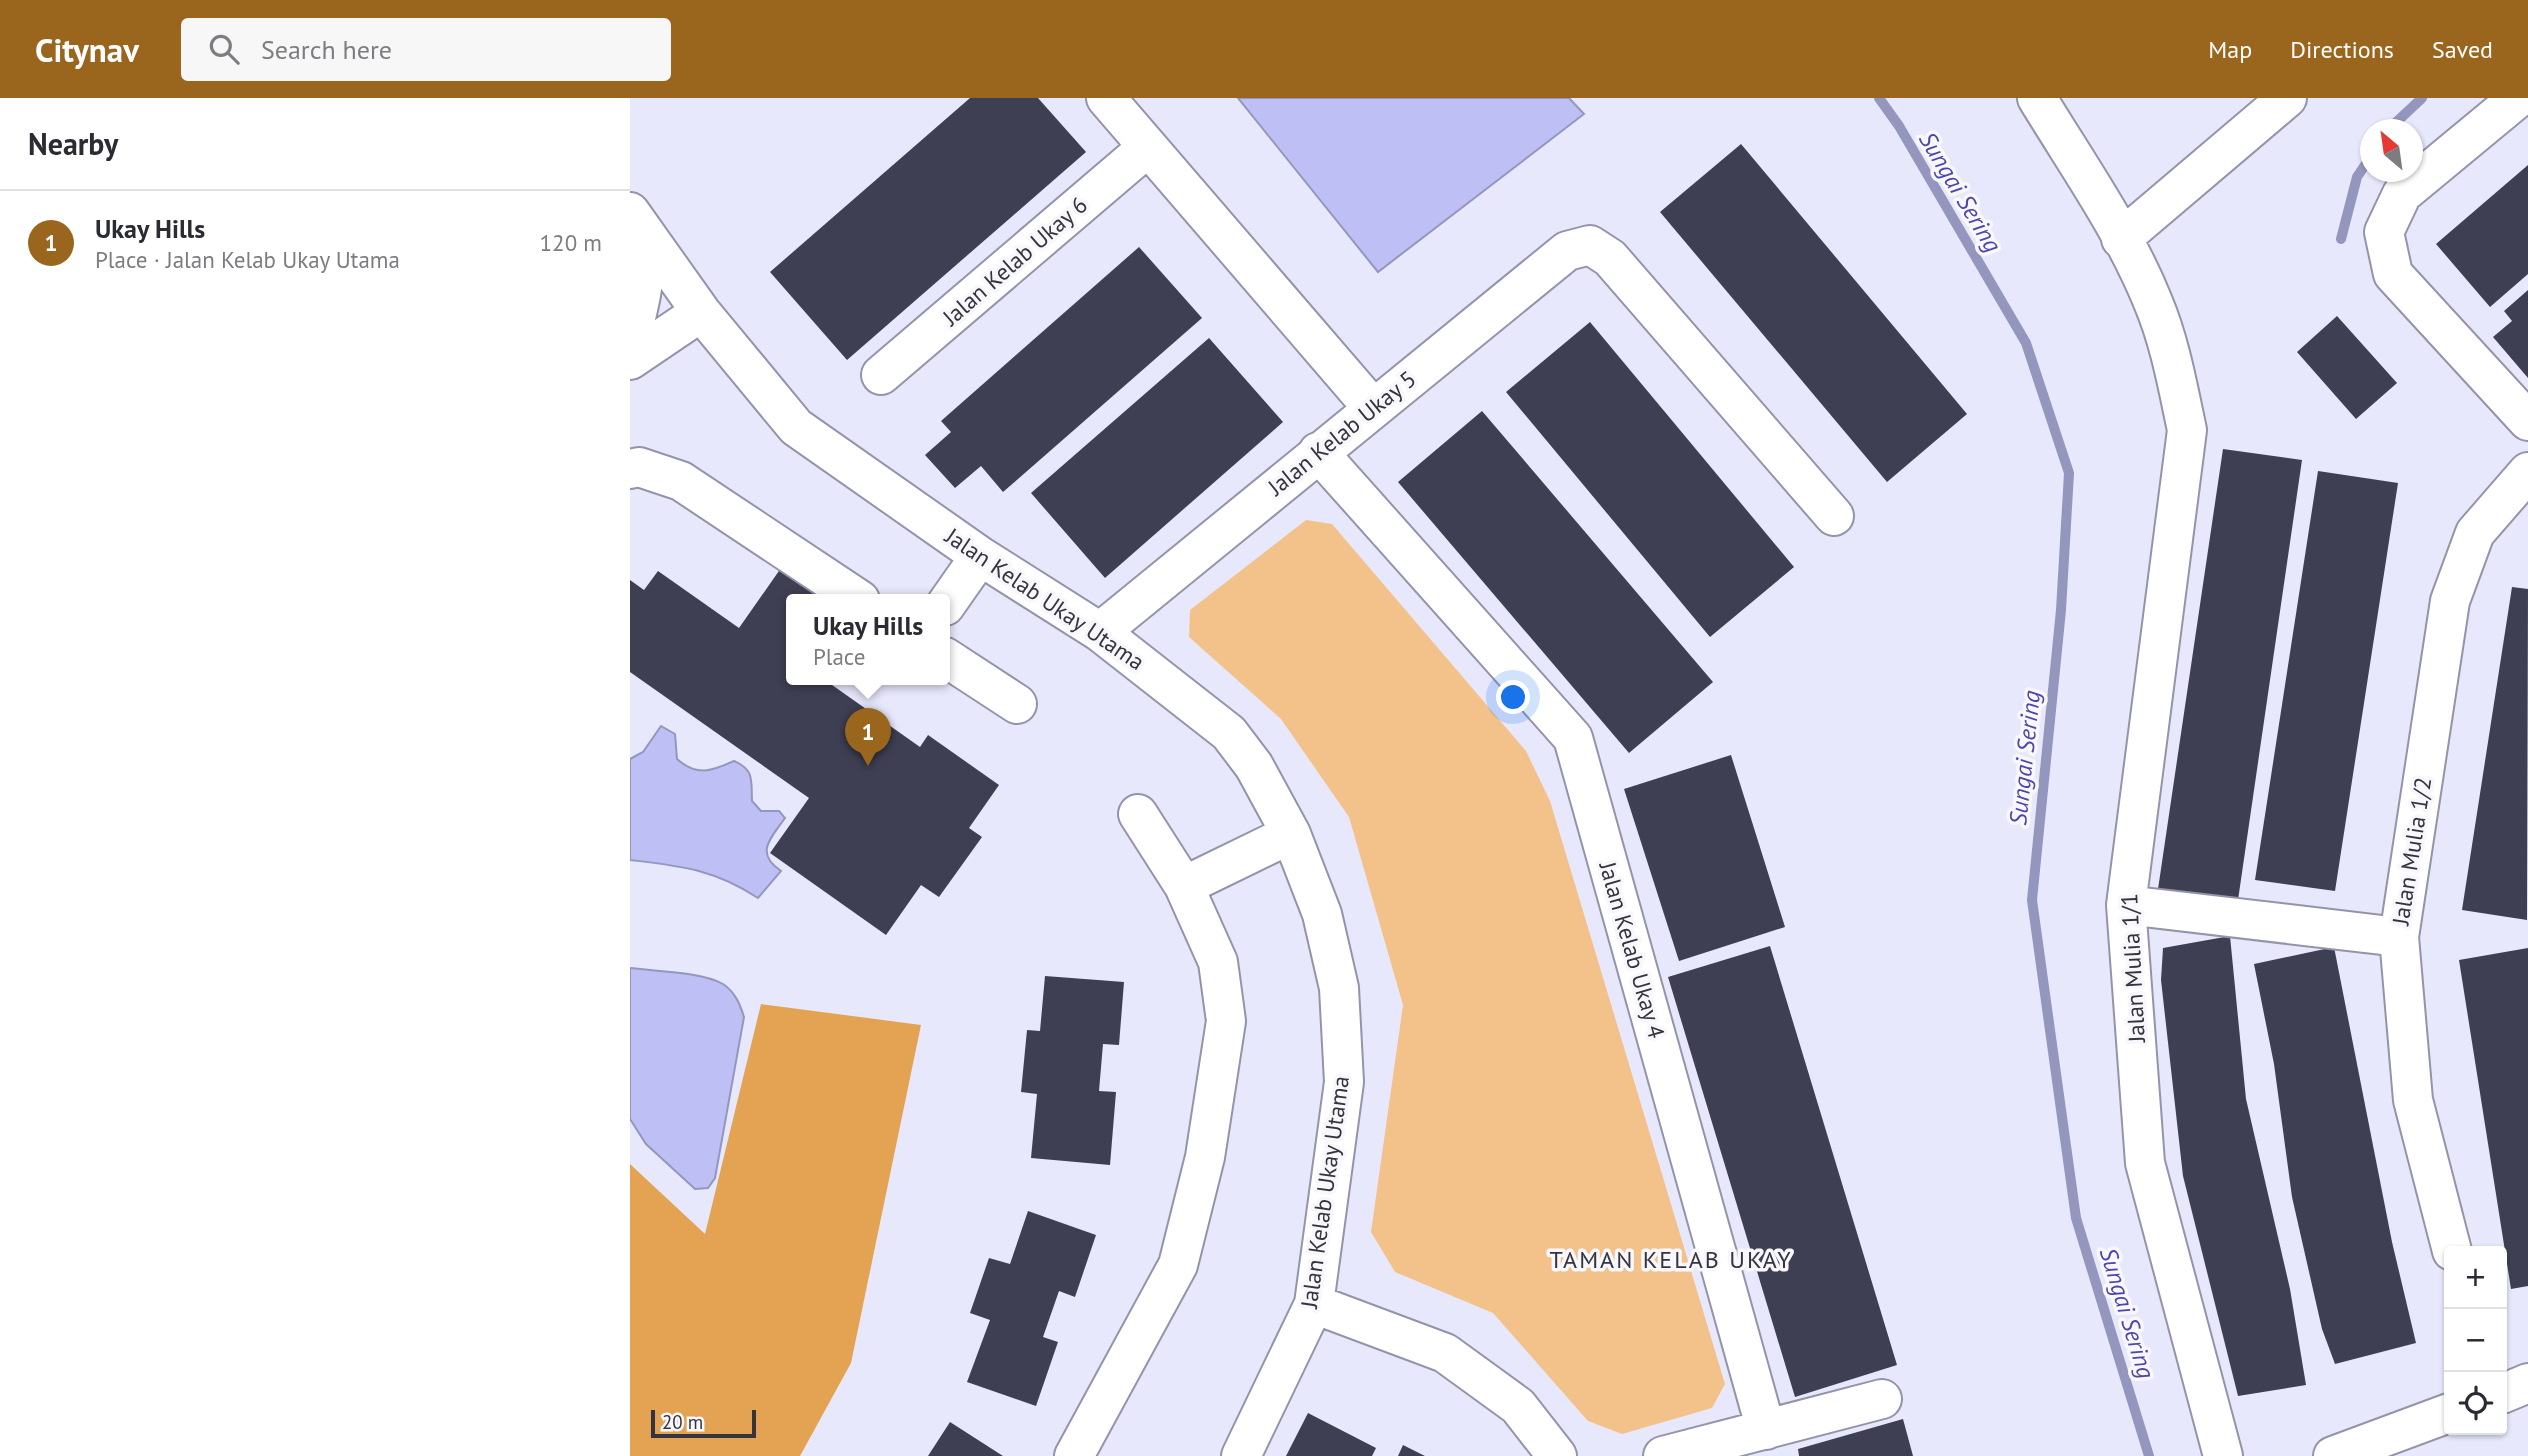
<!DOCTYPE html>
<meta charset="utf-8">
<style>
:root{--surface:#fff;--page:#f7f7f7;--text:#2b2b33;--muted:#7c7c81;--line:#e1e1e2;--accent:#9a661d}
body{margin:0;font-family:"PT Sans",sans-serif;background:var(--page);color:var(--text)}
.controls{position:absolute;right:21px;bottom:21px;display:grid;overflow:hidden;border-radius:7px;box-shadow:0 2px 5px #0004}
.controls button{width:63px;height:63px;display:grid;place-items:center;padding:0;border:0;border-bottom:2px solid var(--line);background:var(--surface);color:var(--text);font:35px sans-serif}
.compass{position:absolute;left:1730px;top:21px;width:63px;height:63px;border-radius:50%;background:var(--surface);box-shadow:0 2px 5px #0004;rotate:331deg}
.scale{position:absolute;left:21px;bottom:18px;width:105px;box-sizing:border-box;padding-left:7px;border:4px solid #34343d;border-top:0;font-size:19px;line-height:24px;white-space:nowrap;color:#34343d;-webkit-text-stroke:5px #f7f7fc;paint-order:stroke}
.you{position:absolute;left:884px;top:600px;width:24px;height:24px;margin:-18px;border:5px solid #fff;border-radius:50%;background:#1a73e8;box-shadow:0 0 0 10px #1a73e833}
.badge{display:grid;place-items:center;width:46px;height:46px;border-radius:50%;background:var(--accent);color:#fff;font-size:23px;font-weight:700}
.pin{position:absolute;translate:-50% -58px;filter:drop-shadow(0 2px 4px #0008)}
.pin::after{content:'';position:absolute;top:37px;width:24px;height:21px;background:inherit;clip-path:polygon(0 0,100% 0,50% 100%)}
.popup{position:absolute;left:156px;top:496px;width:164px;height:91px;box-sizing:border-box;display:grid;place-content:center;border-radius:7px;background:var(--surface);filter:drop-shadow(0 2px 5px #0005);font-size:23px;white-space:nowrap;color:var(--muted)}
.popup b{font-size:26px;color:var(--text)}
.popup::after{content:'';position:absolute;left:50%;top:100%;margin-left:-14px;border:14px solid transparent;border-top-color:var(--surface)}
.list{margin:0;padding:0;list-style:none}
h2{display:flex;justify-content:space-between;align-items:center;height:91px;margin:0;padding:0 28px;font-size:30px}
h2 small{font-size:23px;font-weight:400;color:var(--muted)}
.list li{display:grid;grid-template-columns:46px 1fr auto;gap:21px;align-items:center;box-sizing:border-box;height:105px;padding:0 28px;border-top:2px solid var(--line)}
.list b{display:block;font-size:26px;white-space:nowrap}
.list p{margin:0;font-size:23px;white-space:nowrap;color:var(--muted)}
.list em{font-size:23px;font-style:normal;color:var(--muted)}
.icon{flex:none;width:38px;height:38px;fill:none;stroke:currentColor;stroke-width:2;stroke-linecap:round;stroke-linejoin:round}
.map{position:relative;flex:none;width:1898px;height:1358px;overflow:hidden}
header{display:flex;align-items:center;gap:42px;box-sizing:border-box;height:98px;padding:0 35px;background:var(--accent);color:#fff}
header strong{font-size:33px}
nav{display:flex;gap:38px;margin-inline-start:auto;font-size:24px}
.search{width:490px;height:63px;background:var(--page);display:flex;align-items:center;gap:18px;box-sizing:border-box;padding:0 24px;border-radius:7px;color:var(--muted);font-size:26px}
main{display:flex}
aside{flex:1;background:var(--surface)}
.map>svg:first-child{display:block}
.green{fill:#f3c28b}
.forest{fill:#e4a352}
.water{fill:#bec0f5;stroke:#9596be;stroke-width:2}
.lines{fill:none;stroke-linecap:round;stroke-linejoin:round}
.stream{stroke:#9596be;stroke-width:10}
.building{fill:#3e3f52}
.minor-casing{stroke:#9394aa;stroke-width:42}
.minor{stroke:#fff;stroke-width:38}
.labels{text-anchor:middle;stroke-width:7;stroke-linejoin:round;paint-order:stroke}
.street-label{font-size:23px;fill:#34343d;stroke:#f7f7fc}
.water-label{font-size:24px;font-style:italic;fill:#5045a9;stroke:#f7f7fc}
.neighbourhood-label{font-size:24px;letter-spacing:2px;fill:#34343d;stroke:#f7f7fc}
</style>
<header>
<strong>Citynav</strong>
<div class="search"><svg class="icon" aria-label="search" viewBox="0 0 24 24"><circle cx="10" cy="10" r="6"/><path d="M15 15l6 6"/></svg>Search here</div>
<nav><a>Map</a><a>Directions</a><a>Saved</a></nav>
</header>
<main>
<aside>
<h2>Nearby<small></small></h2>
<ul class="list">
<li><span class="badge">1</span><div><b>Ukay Hills</b><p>Place · Jalan Kelab Ukay Utama</p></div><em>120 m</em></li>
</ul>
</aside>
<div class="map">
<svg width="1898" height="1358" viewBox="0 0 1898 1358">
<rect width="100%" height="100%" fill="#e7e8fc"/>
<path class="green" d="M 676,422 L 702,426 L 896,653 L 920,703 L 1095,1286 L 1082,1310 L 992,1336 L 958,1323 L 863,1215 L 765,1174 L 741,1134 L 773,907 L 719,719 L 651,621 L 559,539 L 560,512 Z"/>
<path class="forest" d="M 131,906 L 291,927 L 221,1265 L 170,1358 L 0,1358 L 0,1066 L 75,1136 Z"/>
<path class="water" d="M 608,0 L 939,0 L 954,16 L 748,174 Z
M 31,628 L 45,636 L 47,661 C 67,679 82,673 104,663 C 125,672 121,683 122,703 L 131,713 L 149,713 L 155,720 C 141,740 124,755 151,773 L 128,800 C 84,771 51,768 0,762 L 0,661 L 13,654 Z
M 0,870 C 25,873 72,874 93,886 C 105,894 110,906 114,919 L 85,1080 L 78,1090 L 65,1091 L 16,1046 L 0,1021 Z"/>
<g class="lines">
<path class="stream" d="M 1249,0 L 1269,28 L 1396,245 L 1439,375 L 1431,512 L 1402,802 L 1446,1120 L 1519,1358
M 1758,32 L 1792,0
M 1711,141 L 1727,79 L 1741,58"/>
</g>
<path class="building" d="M 340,0 L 408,0 L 456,54 L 217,262 L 140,174 Z
M 1111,46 L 1337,316 L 1257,384 L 1030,114 Z
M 1898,67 L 1898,176 L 1860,209 L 1806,146 Z
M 509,149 L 572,220 L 373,394 L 351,368 L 325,390 L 295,357 L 321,334 L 311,323 Z
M 1898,192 L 1898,280 L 1863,239 L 1882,223 L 1874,213 Z
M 1707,218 L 1767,285 L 1726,321 L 1667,254 Z
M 960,224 L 1164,469 L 1080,539 L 876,294 Z
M 579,240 L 653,324 L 475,480 L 401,395 Z
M 852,313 L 1083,584 L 999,655 L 768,384 Z
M 1593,351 L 1672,362 L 1607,809 L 1527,798 Z
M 1688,373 L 1768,385 L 1705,793 L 1625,782 Z
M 151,470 L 196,502 L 161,502 L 161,582 L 195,582 L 290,649 L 298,637 L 369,687 L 339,730 L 352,739 L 309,799 L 291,787 L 256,837 L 140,755 L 179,700 L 0,574 L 0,482 L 14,492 L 28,473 L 109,530 Z
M 1882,489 L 1898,491 L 1897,822 L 1832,812 Z
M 1101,657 L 1155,829 L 1049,863 L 994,691 Z
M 1600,838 L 1616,1001 L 1660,1191 L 1676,1287 L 1608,1298 L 1553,1078 L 1531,882 L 1533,850 Z
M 1140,848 L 1267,1267 L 1165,1299 L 1038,879 Z
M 1704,849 L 1762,1144 L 1786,1245 L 1705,1266 L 1692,1231 L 1662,1099 L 1644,966 L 1624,866 Z
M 1898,850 L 1898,1188 L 1881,1191 L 1829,862 Z
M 415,878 L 494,884 L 489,947 L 473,946 L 469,993 L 486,994 L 480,1067 L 401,1060 L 407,996 L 391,994 L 397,932 L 410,933 Z
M 398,1113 L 466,1137 L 445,1199 L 429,1193 L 413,1239 L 428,1244 L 406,1308 L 337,1284 L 360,1222 L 340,1215 L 359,1160 L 380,1166 Z
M 678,1315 L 746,1350 L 742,1358 L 656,1358 Z
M 1273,1321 L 1283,1358 L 1169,1358 L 1168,1351 Z
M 320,1324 L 373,1358 L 298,1358 Z
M 773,1347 L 795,1358 L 768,1358 Z"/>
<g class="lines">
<defs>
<path id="minor" d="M 476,0 L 742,309
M 1407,0 C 1447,66 1494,132 1523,204 C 1540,244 1548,290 1557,332 L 1496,807 L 1515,1065 L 1593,1358
M 1888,0 L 1772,96 L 1754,134 L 1763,176 L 1898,323
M 0,114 L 71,214 L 166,329 L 350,458 L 470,534 L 599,635 L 624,668 L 661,736 L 692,816 L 709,890 L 714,984 L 684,1206 L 611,1358
M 1491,141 L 1657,0
M 0,242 C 13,195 17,180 9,131
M 0,262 L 71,214
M 251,277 L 518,49
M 688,354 L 943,640 L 1136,1332
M 0,371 L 9,369 L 51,383 L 230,502
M 315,508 L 350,458
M 470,534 L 937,153 L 960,147 L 980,160 L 1204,418
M 315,559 L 387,606
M 554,788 L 661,736
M 1496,807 L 1769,839
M 1822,1153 L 1783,1002 L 1769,839 L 1820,503 L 1845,435 L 1898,374
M 684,1206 L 815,1255 L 888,1308 L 927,1358
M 1872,1296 L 1898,1285
M 444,1358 L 548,1167 L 575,1059 L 596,923 L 588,864 L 554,788 L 508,716
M 1033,1358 L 1252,1301
M 1703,1358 L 1819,1315"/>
</defs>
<use href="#minor" class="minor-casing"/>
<use href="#minor" class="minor"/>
</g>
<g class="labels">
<g class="street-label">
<text transform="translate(385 163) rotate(-41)" y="8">Jalan Kelab Ukay 6</text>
<text transform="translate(712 335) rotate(-39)" y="8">Jalan Kelab Ukay 5</text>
<text transform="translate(415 501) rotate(34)" y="8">Jalan Kelab Ukay Utama</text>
<text transform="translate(1782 753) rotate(-81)" y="8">Jalan Mulia 1/2</text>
<text transform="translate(1002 852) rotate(74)" y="8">Jalan Kelab Ukay 4</text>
<text transform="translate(1503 870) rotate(-93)" y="8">Jalan Mulia 1/1</text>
<text transform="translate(695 1094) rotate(-82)" y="8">Jalan Kelab Ukay Utama</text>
</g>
<g class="water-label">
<text transform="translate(1330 94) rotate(59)" y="8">Sungai Sering</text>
<text transform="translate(1395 660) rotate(-84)" y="8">Sungai Sering</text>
<text transform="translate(1497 1215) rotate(73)" y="8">Sungai Sering</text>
</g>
<g class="neighbourhood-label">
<text x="1041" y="1170">TAMAN KELAB UKAY</text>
</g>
</g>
</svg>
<div class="controls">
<button>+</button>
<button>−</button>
<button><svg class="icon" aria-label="locate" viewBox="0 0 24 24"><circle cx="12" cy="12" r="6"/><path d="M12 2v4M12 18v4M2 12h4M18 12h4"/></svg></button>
</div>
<svg class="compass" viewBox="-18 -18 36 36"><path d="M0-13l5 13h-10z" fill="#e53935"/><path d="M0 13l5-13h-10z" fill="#7c7c81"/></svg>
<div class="scale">20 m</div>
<div class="you"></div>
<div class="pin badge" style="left:238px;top:668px">1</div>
<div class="popup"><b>Ukay Hills</b>Place</div>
</div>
</main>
